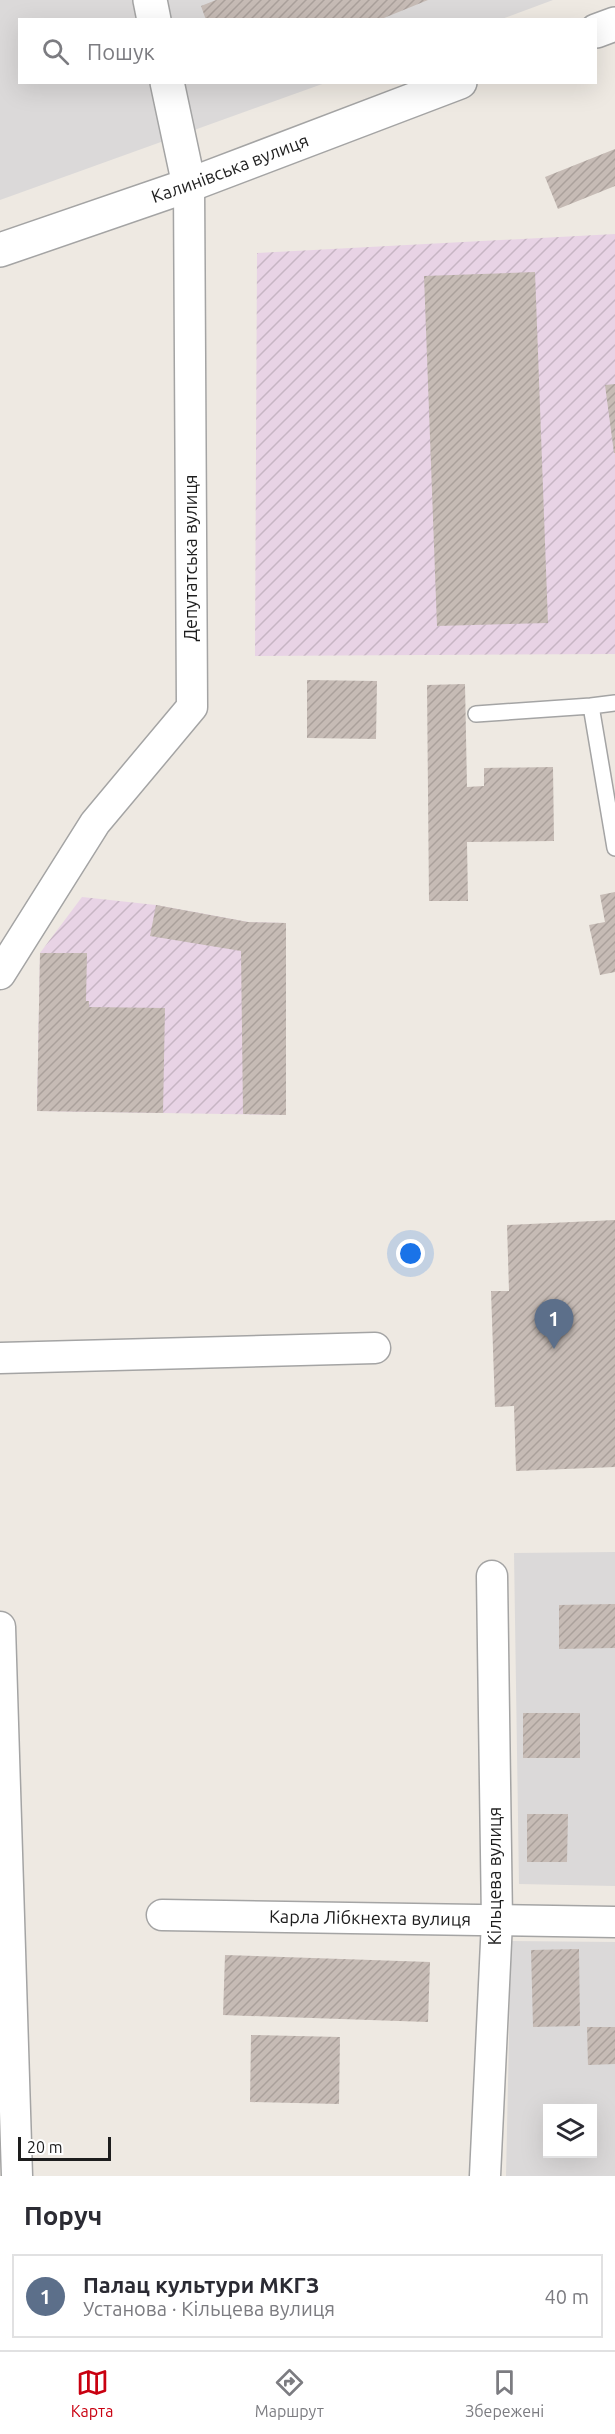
<!DOCTYPE html>
<html lang="uk">
<meta charset="utf-8">
<style>
:root{--surface:#fff;--page:#f7f7f7;--text:#2b2b33;--muted:#7c7c81;--line:#e1e1e2;--accent:#c90010}
body{margin:0;font-family:Ubuntu,sans-serif;background:var(--page);color:var(--text)}
.controls{position:absolute;right:18px;bottom:18px;display:grid;overflow:hidden;border-radius:0px;box-shadow:0 6px 24px #0002}
.controls button{width:54px;height:54px;display:grid;place-items:center;padding:0;border:0;border-bottom:2px solid var(--line);background:var(--surface);color:var(--text);font:30px sans-serif}
.scale{position:absolute;left:18px;bottom:15px;width:93px;box-sizing:border-box;padding-left:6px;border:3px solid #1d1d1d;border-top:0;font-size:16px;line-height:21px;white-space:nowrap;color:#1d1d1d;-webkit-text-stroke:4px #fff;paint-order:stroke}
.you{position:absolute;left:411px;top:1254px;width:21px;height:21px;margin:-15px;border:4px solid #fff;border-radius:50%;background:#1a73e8;box-shadow:0 0 0 9px #1a73e833}
.badge{display:grid;place-items:center;width:39px;height:39px;border-radius:50%;background:var(--accent);color:#fff;font-size:20px;font-weight:700}
.pin{position:absolute;translate:-50% -50px;filter:drop-shadow(0 2px 3px #0008)}
.pin::after{content:'';position:absolute;top:32px;width:21px;height:18px;background:inherit;clip-path:polygon(0 0,100% 0,50% 100%)}
.list{margin:0;padding:0;list-style:none}
h2{display:flex;justify-content:space-between;align-items:center;height:78px;margin:0;padding:0 24px;font-size:26px}
h2 small{font-size:20px;font-weight:400;color:var(--muted)}
.list li{display:grid;grid-template-columns:39px 1fr auto;gap:18px;align-items:center;box-sizing:border-box;height:84px;margin:0 12px 12px;padding:0 12px;border:2px solid var(--line);border-radius:0px}
.list b{display:block;font-size:22px;white-space:nowrap}
.list p{margin:0;font-size:20px;white-space:nowrap;color:var(--muted)}
.list em{font-size:20px;font-style:normal;color:var(--muted)}
.icon{flex:none;width:33px;height:33px;fill:none;stroke:currentColor;stroke-width:2;stroke-linecap:round;stroke-linejoin:round}
.map{position:relative;flex:none;width:615px;height:2176px;overflow:hidden}
.search{position:absolute;background:var(--surface);box-shadow:0 6px 24px #0002;left:18px;right:18px;top:18px;height:66px;display:flex;align-items:center;gap:15px;box-sizing:border-box;padding:0 21px;border-radius:0px;color:var(--muted);font-size:22px}
.sheet{height:174px;background:var(--surface)}
nav{display:flex;justify-content:space-around;align-items:center;box-sizing:border-box;height:84px;border-top:2px solid var(--line);background:var(--surface);font-size:16px;color:var(--muted)}
nav a{display:grid;justify-items:center;gap:3px}
nav .on{color:var(--accent)}
.map>svg:first-child{display:block}
.residential{fill:#dbd9d9;fill-rule:evenodd}
.industrial{fill:url(#industrial-furrows)}
.building{fill:url(#building-hatch)}
.lines{fill:none;stroke-linecap:round;stroke-linejoin:round}
.service-casing{stroke:#a4a4a4;stroke-width:18}
.minor-casing{stroke:#a4a4a4;stroke-width:33}
.tertiary-casing{stroke:#a4a4a4;stroke-width:36}
.service{stroke:#fff;stroke-width:15}
.minor{stroke:#fff;stroke-width:30}
.tertiary{stroke:#fff;stroke-width:33}
.labels{text-anchor:middle;stroke-width:4.5;stroke-linejoin:round;paint-order:stroke}
.street-label{font-size:18px;fill:#1d1d1d;stroke:#fff}
</style>
<div class="map">
<svg width="615" height="2176" viewBox="0 0 615 2176">
<defs>
<pattern id="industrial-furrows" width="10" height="10" patternUnits="userSpaceOnUse" patternTransform="scale(1.5)"><rect width="10" height="10" fill="#e8d3e5"/><path d="M-1 1l2-2M0 10L10 0M9 11l2-2" fill="none" stroke="#c7b5c4"/></pattern>
<pattern id="building-hatch" width="6" height="6" patternUnits="userSpaceOnUse" patternTransform="scale(1.5)"><rect width="6" height="6" fill="#c6bbb5"/><path d="M-1 1l2-2M0 6l6-6M5 7l2-2" fill="none" stroke="#aaa09b"/></pattern>
</defs>
<rect width="100%" height="100%" fill="#eee9e2"/>
<path class="residential" d="M 0,0 L 553,0 L 499,20 L 20,20 L 20,82 L 325,83 L 0,200 Z
M 615,1552 L 615,1886 L 519,1884 L 514,1553 Z
M 511,1941 L 615,1942 L 615,2176 L 506,2176 ZM 548,2108 L 592,2108 L 592,2154 L 548,2154 Z"/>
<path class="industrial" d="M 615,234 L 615,654 L 255,656 L 257,253 Z
M 82,897 L 156,905 L 248,922 L 286,923 L 286,1115 L 37,1111 L 40,953 Z"/>
<path class="building" d="M 216,0 L 428,0 L 379,20 L 206,20 L 201,6 Z
M 615,149 L 615,186 L 558,209 L 545,177 Z
M 535,272 L 548,623 L 437,626 L 424,276 Z
M 615,384 L 615,453 L 614,453 L 605,385 Z
M 307,680 L 377,681 L 376,739 L 307,738 Z
M 465,684 L 467,787 L 484,786 L 484,768 L 553,767 L 554,841 L 467,842 L 468,901 L 429,901 L 427,685 Z
M 615,892 L 615,972 L 600,975 L 589,925 L 605,922 L 600,895 Z
M 156,905 L 248,922 L 286,923 L 286,1115 L 243,1114 L 241,951 L 150,936 Z
M 40,953 L 87,953 L 86,1001 L 89,1001 L 89,1007 L 165,1008 L 163,1113 L 37,1111 Z
M 615,1220 L 615,1467 L 516,1471 L 514,1406 L 495,1407 L 491,1291 L 509,1291 L 507,1225 Z
M 615,1604 L 615,1648 L 559,1649 L 559,1605 Z
M 523,1713 L 580,1713 L 580,1758 L 523,1758 Z
M 527,1814 L 568,1814 L 567,1862 L 527,1862 Z
M 579,1949 L 580,2026 L 533,2027 L 531,1950 Z
M 225,1955 L 430,1962 L 428,2022 L 223,2015 Z
M 587,2027 L 615,2027 L 615,2064 L 588,2065 Z
M 251,2035 L 340,2037 L 339,2104 L 250,2102 Z"/>
<g class="lines">
<defs>
<path id="service" d="M 615,703 L 591,706 L 615,848
M 476,714 L 591,706"/>
<g id="minor">
<path d="M 0,974 L 95,823 L 192,707 L 189,185"/>
<path d="M 0,1358 L 375,1348"/>
<path d="M 0,1627 L 17,2176"/>
<path id="s1" d="M 162,1915 L 615,1922"/>
<path d="M 485,2176 L 497,1921 L 492,1576"/>
</g>
<g id="tertiary">
<path d="M 150,0 L 154,20"/>
<path d="M 596,31 L 615,24"/>
<path d="M 167,82 L 189,185"/>
<path id="s2" d="M 0,250 L 189,185 L 460,82"/>
</g>
</defs>
<use href="#service" class="service-casing"/>
<use href="#minor" class="minor-casing"/>
<use href="#tertiary" class="tertiary-casing"/>
<use href="#service" class="service"/>
<use href="#minor" class="minor"/>
<use href="#tertiary" class="tertiary"/>
</g>
<g class="labels">
<g class="street-label">
<text dy="6" stroke="none"><textPath href="#s2" startOffset="244">Калинівська вулиця</textPath></text>
<text transform="translate(191 558) rotate(-90)" y="6">Депутатська вулиця</text>
<text transform="translate(495 1876) rotate(-90)" y="6">Кільцева вулиця</text>
<text dy="6" stroke="none"><textPath href="#s1" startOffset="208">Карла Лібкнехта вулиця</textPath></text>
</g>
</g>
</svg>
<div class="controls">
<button><svg class="icon" aria-label="layers" viewBox="0 0 24 24"><path d="M12 4l9 5-9 5-9-5zM3 14l9 5 9-5"/></svg></button>
</div>
<div class="scale">20 m</div>
<div class="you"></div>
<div class="pin badge" style="left:554px;top:1349px;background:#5c6f8a">1</div>
<div class="search"><svg class="icon" aria-label="search" viewBox="0 0 24 24"><circle cx="10" cy="10" r="6"/><path d="M15 15l6 6"/></svg>Пошук</div>
</div>
<section class="sheet">
<h2>Поруч<small></small></h2>
<ul class="list">
<li><span class="badge" style="background:#5c6f8a">1</span><div><b>Палац культури МКГЗ</b><p>Установа · Кільцева вулиця</p></div><em>40 m</em></li>
</ul>
</section>
<nav>
<a class="on"><svg class="icon" aria-label="map" viewBox="0 0 24 24"><path d="M3 6l6-2 6 2 6-2v14l-6 2-6-2-6 2zM9 4v14M15 6v14"/></svg>Карта</a>
<a><svg class="icon" aria-label="directions" viewBox="0 0 24 24"><path d="M12 3l9 9-9 9-9-9zM9 14v-3h6M13 9l2 2-2 2"/></svg>Маршрут</a>
<a><svg class="icon" aria-label="saved" viewBox="0 0 24 24"><path d="M7 4h10v16l-5-4-5 4z"/></svg>Збережені</a>
</nav>
